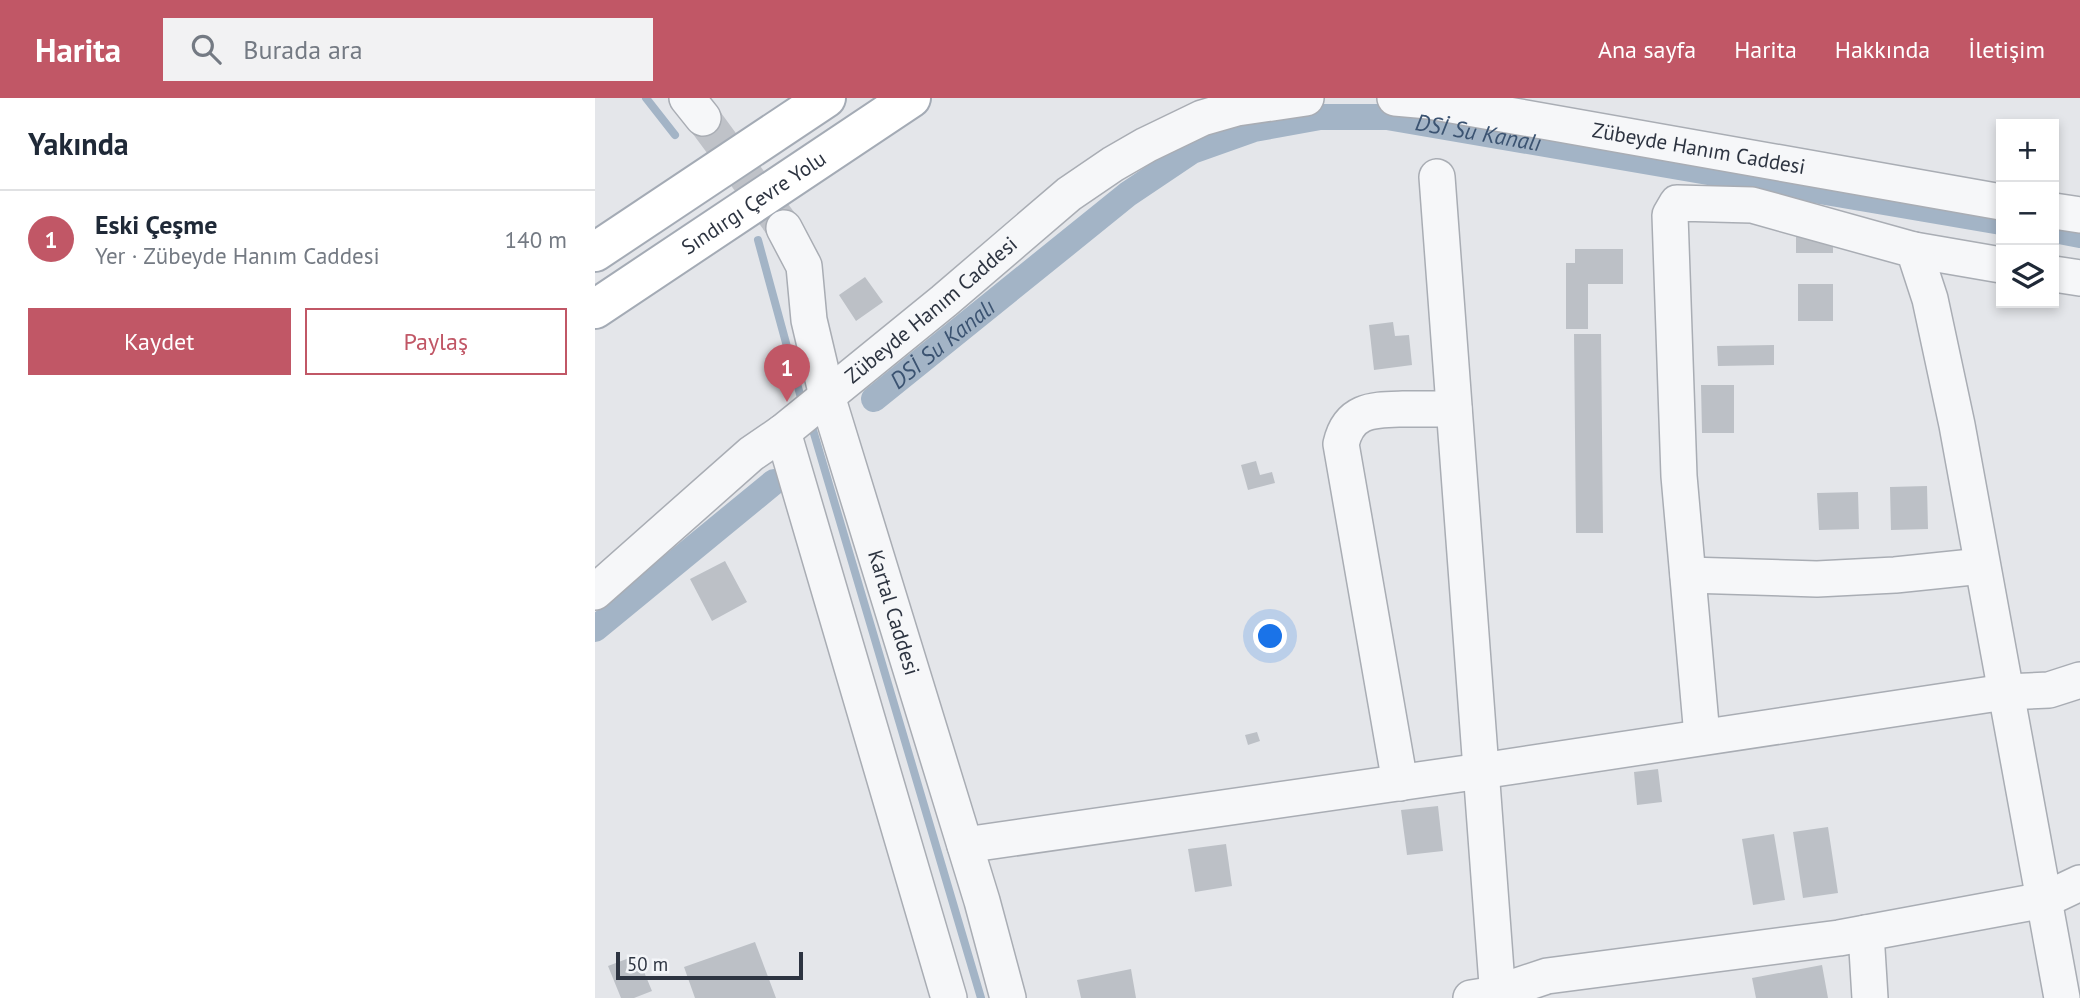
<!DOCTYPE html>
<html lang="tr">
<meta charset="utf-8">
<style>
:root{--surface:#fff;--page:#f2f2f3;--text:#1f2937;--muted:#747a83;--line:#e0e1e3;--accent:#c15766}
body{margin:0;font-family:"PT Sans",sans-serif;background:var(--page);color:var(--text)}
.controls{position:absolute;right:21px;top:21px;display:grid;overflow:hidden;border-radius:0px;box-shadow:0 4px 10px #0003}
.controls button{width:63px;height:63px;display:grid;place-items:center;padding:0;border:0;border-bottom:2px solid var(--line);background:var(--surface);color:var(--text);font:35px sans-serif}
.scale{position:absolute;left:21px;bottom:18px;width:187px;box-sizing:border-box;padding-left:7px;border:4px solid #2d3441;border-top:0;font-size:19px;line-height:24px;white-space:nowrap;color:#2d3441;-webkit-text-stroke:5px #f3f5f8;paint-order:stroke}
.you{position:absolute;left:676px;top:539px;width:24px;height:24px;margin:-18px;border:5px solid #fff;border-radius:50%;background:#1a73e8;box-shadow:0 0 0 10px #1a73e833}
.badge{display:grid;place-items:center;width:46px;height:46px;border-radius:50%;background:var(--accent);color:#fff;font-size:23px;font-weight:700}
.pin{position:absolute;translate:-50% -58px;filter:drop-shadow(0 2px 4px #0008)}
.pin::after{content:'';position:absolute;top:37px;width:24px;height:21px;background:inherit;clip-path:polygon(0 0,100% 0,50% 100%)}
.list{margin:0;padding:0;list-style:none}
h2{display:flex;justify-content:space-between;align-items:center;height:91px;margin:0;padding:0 28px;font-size:30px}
h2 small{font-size:23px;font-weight:400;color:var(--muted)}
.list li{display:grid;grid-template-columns:46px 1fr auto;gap:21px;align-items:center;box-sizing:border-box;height:98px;padding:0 28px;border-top:2px solid var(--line)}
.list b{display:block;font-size:26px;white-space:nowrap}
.list p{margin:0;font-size:23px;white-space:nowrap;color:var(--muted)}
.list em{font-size:23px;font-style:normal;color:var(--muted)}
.actions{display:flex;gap:14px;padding:21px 28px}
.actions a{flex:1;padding:16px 0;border:2px solid var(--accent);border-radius:0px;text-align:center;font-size:24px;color:var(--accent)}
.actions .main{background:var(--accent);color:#fff}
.icon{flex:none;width:38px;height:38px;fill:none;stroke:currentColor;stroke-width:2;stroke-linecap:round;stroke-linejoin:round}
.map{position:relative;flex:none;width:1485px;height:900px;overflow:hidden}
header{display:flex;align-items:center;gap:42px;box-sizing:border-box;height:98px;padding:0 35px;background:var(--accent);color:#fff}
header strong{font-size:33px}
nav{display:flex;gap:38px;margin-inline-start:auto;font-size:24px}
.search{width:490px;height:63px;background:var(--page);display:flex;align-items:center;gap:18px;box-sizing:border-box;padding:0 24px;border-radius:0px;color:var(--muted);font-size:26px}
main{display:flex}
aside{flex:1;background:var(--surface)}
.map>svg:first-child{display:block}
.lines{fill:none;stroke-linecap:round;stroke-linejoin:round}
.stream{stroke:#a3b4c6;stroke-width:8}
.canal{stroke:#a3b4c6;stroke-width:26}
.building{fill:#bcc0c6}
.minor-tunnel{stroke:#bfc2c8;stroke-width:35;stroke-dasharray:35 18;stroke-linecap:butt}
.minor-casing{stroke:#a9adb4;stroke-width:38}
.major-casing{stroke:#a4abb5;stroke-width:42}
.minor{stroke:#f6f7f9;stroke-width:35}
.major{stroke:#fff;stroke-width:38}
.labels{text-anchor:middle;stroke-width:7;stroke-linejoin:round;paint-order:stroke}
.street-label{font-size:21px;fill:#2d3441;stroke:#f3f5f8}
.water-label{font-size:23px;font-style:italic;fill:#3b5371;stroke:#f3f5f8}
</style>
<header>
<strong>Harita</strong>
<div class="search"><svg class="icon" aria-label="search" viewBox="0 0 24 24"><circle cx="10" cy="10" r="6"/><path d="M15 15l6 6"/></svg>Burada ara</div>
<nav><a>Ana sayfa</a><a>Harita</a><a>Hakkında</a><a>İletişim</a></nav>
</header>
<main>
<aside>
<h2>Yakında<small></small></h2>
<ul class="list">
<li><span class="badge">1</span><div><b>Eski Çeşme</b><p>Yer · Zübeyde Hanım Caddesi</p></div><em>140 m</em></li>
</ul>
<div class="actions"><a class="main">Kaydet</a><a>Paylaş</a></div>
</aside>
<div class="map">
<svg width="1485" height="900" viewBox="0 0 1485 900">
<rect width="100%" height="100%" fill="#e4e6ea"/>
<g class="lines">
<path class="stream" d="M 51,0 L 80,37
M 163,142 L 206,300
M 215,322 L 386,900"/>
<g class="canal">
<path d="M 1459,132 L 1485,137"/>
<path id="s1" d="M 279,301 L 533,96 L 597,53 L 659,31 L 725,19 L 792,19 L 1406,124"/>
<path d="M 0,531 L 179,384"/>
</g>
</g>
<path class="building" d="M 1201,130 L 1238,130 L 1238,155 L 1201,155 Z
M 980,151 L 1028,151 L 1028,186 L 993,186 L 993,231 L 971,231 L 971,165 L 980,165 Z
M 270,179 L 288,204 L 261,223 L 244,197 Z
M 1203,186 L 1238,186 L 1238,223 L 1203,223 Z
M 798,224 L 800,238 L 814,237 L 817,267 L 779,272 L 774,227 Z
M 979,236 L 1006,236 L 1008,435 L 981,435 Z
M 1179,247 L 1179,267 L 1123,268 L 1122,248 Z
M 1106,287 L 1139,287 L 1139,335 L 1107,335 Z
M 661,363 L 665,377 L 677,374 L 680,385 L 653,392 L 646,367 Z
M 1332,388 L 1333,431 L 1296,432 L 1295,389 Z
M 1263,394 L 1264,431 L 1224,432 L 1222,395 Z
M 130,463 L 152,504 L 117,523 L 95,481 Z
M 662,634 L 665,643 L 653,647 L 650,637 Z
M 1063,671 L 1067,704 L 1042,707 L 1039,674 Z
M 843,708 L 848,753 L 812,757 L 806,712 Z
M 1233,729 L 1243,795 L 1208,800 L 1198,734 Z
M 1179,736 L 1190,802 L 1158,807 L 1147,741 Z
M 631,746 L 637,788 L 600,794 L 593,751 Z
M 160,844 L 181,900 L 100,900 L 89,869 Z
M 42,857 L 57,893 L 39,900 L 26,900 L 13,868 Z
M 1227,867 L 1233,900 L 1161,900 L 1157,880 Z
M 536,871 L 541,900 L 486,900 L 482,882 Z"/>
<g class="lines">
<path class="minor-tunnel" d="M 108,20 L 189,130"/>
<defs>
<g id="minor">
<path d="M 92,0 L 108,20"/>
<path id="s2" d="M 800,0 L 834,3 L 1406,104"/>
<path d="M 842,79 L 903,900"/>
<path d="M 1459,113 L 1485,117"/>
<path id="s3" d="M 189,130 L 209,168 L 214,222 L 232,298 L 387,803 L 413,900"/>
<path d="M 1319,152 L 1406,167"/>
<path d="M 1459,176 L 1485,180"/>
<path d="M 188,334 L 354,900"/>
<path d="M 1093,477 L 1222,481 L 1300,477 L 1387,468"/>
<path id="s4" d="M 0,494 L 156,356 L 188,334 L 349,203 L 474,96 L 518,66 L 551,47 L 607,20 L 642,10 L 711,0"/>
<path d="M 1107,638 L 1084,378 L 1075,117 L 1082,105 L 1157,107 L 1319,152 L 1335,201 L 1362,327 L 1467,900"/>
<path d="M 805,685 L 746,346 C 754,311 778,312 808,311 C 825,311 842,311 859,311"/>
<path d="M 370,747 L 886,673 L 1410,594 L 1454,592 L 1485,582"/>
<path d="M 1271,835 L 1275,900"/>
<path d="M 876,900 L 895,897 L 952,878 L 1244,840 L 1449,802 L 1485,785"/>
</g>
<g id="major">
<path d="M 0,154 L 231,0"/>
<path id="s5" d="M 0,211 L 316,0"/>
</g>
</defs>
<use href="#minor" class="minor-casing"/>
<use href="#major" class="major-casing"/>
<use href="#minor" class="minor"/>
<use href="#major" class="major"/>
</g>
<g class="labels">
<g class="street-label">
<text dy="7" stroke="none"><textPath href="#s2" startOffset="308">Zübeyde Hanım Caddesi</textPath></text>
<text dy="7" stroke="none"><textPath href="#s5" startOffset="191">Sındırgı Çevre Yolu</textPath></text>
<text dy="7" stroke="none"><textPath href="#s4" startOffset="439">Zübeyde Hanım Caddesi</textPath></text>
<text dy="7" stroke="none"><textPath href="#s3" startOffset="402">Kartal Caddesi</textPath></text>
</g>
<g class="water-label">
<text dy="8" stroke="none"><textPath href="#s1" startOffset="696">DSİ Su Kanalı</textPath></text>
<text dy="8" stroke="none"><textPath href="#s1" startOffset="88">DSİ Su Kanalı</textPath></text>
</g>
</g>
</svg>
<div class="controls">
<button>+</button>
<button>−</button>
<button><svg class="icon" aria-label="layers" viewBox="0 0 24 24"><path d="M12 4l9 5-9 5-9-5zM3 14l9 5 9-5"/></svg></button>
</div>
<div class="scale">50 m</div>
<div class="you"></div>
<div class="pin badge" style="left:192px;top:304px">1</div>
</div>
</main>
